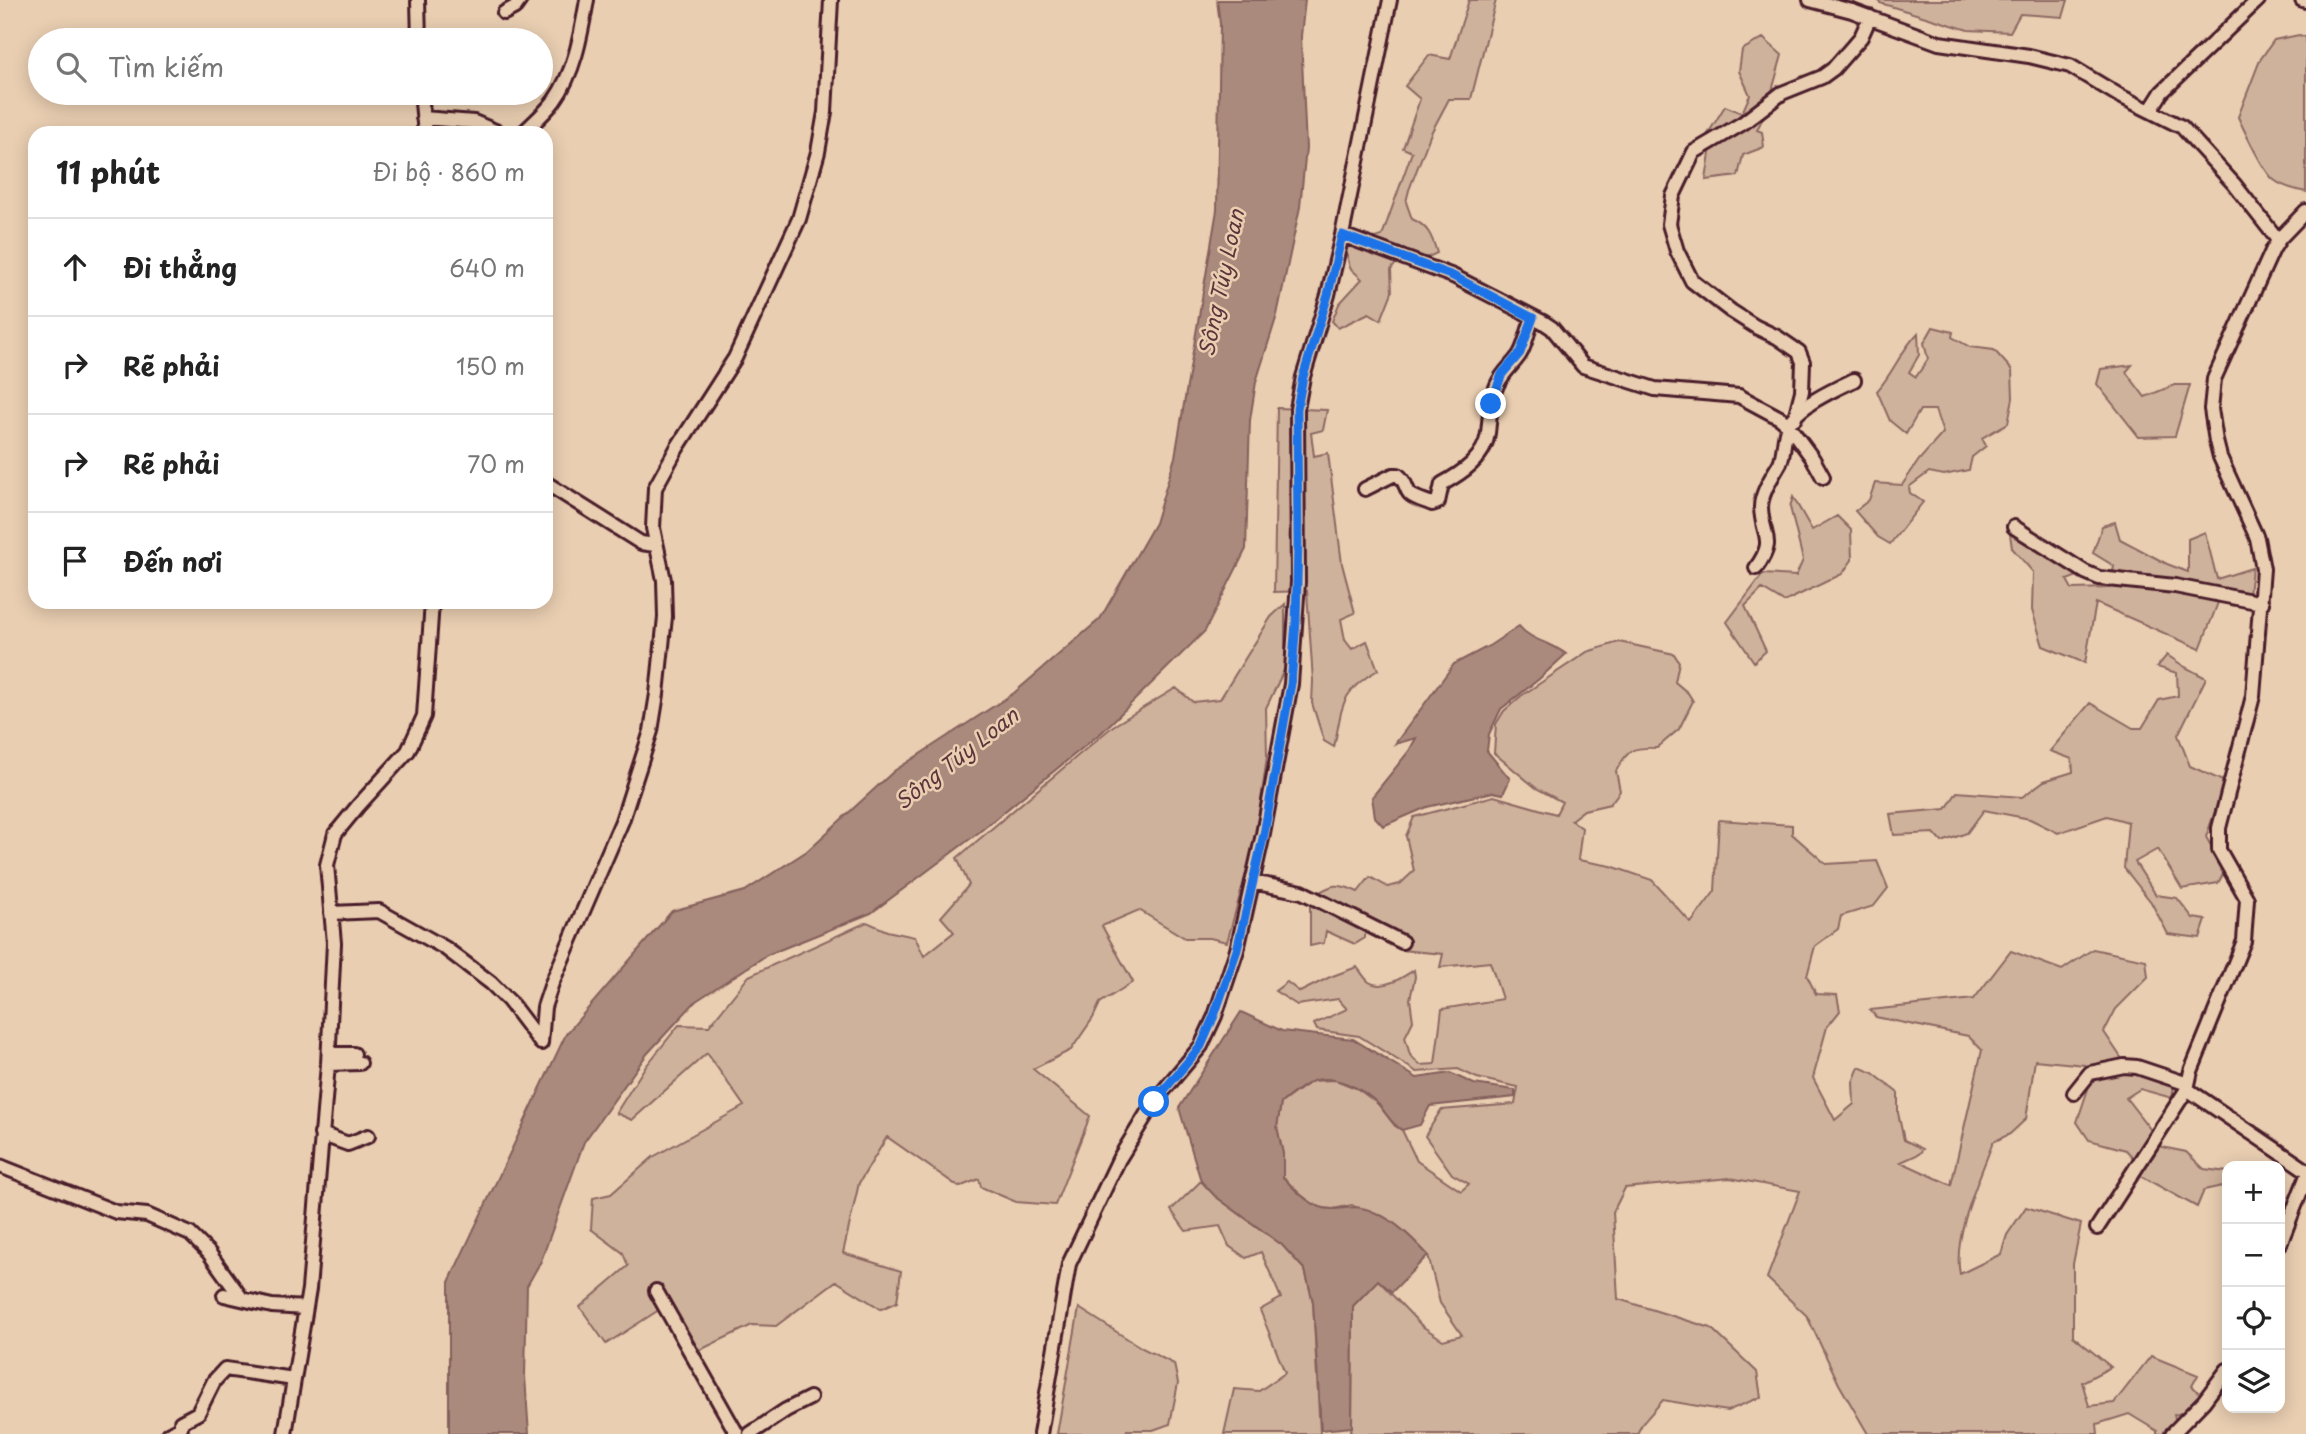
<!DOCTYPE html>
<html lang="vi">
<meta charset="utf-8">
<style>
:root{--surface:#fff;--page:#f6f6f6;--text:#222;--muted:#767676;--line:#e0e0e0}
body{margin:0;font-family:"Playpen Sans",sans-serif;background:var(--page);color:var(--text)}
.controls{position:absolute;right:21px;bottom:21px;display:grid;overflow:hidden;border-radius:14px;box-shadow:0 4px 18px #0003}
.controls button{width:63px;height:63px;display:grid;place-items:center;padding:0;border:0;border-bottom:2px solid var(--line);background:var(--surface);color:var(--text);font:35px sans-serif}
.stop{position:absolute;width:21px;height:21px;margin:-16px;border:5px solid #1a73e8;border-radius:50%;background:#fff}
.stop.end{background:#1a73e8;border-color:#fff;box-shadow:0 2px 7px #0008}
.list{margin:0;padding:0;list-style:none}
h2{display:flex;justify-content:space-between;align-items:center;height:91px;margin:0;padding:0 28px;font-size:30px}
h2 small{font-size:23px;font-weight:400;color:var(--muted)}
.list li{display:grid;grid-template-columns:46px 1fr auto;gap:21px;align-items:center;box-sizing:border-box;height:98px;padding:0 28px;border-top:2px solid var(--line)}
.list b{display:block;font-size:26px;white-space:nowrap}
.list em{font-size:23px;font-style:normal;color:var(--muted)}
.icon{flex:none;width:38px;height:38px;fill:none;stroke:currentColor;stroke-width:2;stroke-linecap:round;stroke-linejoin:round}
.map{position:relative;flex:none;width:2306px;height:1434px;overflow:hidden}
.search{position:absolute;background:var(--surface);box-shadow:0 4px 18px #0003;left:28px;top:28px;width:525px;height:77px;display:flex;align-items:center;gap:18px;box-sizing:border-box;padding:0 24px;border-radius:38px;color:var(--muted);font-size:26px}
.panel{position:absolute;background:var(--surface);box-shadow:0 4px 18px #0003;left:28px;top:126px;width:525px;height:483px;border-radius:21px}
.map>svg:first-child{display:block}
.green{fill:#cfb29b;stroke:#8c6863;stroke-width:2}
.water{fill:#aa8a7c;stroke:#845f5c;stroke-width:2}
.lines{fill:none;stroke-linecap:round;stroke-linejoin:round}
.minor-casing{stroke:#4a1f2b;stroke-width:18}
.minor{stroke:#e9ceb1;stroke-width:12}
.route{stroke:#1a73e8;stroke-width:9}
.labels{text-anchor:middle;stroke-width:5;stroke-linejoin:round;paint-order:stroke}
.water-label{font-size:21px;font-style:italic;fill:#5d343b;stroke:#e9ceb1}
</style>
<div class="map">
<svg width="2306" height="1434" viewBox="0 0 2306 1434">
<rect width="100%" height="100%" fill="#e9ceb1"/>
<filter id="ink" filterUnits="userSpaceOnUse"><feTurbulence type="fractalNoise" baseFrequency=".0143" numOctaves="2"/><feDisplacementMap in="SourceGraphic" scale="14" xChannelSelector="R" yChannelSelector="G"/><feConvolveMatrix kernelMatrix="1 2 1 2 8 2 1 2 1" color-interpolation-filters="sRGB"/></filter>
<g filter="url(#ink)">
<path class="green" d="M 1469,0 L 1496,0 L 1471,99 L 1449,99 L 1431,133 L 1409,190 L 1406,202 L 1412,219 C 1428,226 1432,236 1437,253 L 1422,260 L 1403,254 L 1391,270 L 1392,292 L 1381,320 L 1369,313 L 1338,328 L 1332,321 L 1339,304 L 1362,279 L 1350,268 L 1345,247 L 1382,236 L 1412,152 L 1403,148 L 1420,99 L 1405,86 L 1429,55 L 1450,59 Z
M 1879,0 L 2068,0 L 2063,17 L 2020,14 L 2010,32 L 1968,30 L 1880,3 Z
M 2299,35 L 2306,37 L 2306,192 C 2296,190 2283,187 2274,180 C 2264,172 2244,130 2238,117 L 2260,60 L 2274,40 Z
M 1763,38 L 1782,55 L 1767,109 L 1757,130 L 1762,132 L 1764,147 L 1743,155 L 1738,176 L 1706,180 L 1710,153 L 1703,142 L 1725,106 L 1742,113 L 1750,95 L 1739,71 L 1742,50 Z
M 1933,327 L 1953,332 L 1952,337 L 1970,347 L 1994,350 L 2012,370 L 2013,398 L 2008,423 L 1982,438 L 1986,446 L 1972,457 L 1969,470 L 1944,475 L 1929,472 L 1909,487 L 1910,493 L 1923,502 L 1890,544 L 1878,537 L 1855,511 L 1869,500 L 1875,483 L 1902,485 L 1919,460 L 1943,433 L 1935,410 L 1920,410 L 1906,434 L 1890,421 L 1877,391 C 1893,373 1901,350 1918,333 L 1919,355 L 1909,372 L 1916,377 L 1928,359 L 1924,343 Z
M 2132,365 L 2126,372 L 2145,397 L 2174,385 L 2190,385 L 2175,436 L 2139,437 L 2097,384 L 2101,369 Z
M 1277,408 L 1327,410 L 1323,430 L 1311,433 L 1314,456 L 1328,453 L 1342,564 L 1355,613 L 1341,619 L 1345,640 L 1352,649 L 1367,641 L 1378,670 C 1339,692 1343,706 1334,747 L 1324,741 L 1312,703 L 1313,681 L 1307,591 L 1274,592 Z
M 1793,497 L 1812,530 L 1837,516 L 1851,530 L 1852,560 L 1842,574 L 1784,602 L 1762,589 L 1745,606 L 1766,651 L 1754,662 L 1727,622 L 1763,574 L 1796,576 L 1803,560 L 1790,507 Z
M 2115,522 L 2120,539 L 2167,564 L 2188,572 L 2188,539 L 2205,532 L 2217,579 L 2252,568 L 2249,594 L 2219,600 L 2200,649 L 2096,603 L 2085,663 L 2043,646 L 2032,610 L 2033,572 L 2012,548 L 2010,534 L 2043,546 L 2080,575 L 2067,580 L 2072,589 L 2110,588 L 2114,566 L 2093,553 L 2102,526 Z
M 1285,604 L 1285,668 L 1266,708 L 1267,757 L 1256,837 L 1227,942 L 1210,938 L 1185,938 L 1139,910 L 1102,926 L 1133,982 L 1100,1003 L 1093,1018 L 1071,1050 L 1033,1069 L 1090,1116 L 1055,1205 L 1016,1202 L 981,1187 L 979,1179 L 959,1187 L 887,1137 L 859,1183 L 843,1253 L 901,1271 L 897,1302 L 881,1309 L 836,1281 L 776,1326 L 752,1325 L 700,1350 L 659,1310 L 606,1344 L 580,1307 L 628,1266 L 623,1253 L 591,1229 L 593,1198 L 611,1194 L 653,1157 L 744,1106 L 707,1053 L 632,1120 L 616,1113 L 643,1070 L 679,1025 L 709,1026 L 749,976 L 867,922 L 887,931 L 915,937 L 924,956 L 954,932 L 941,917 L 969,885 L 957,858 L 1113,726 L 1176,688 L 1193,702 L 1220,699 L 1271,617 Z
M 1619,642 L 1674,654 L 1679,662 L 1675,682 L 1688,693 L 1693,701 L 1679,729 L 1657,748 C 1631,747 1629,749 1616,771 L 1620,791 L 1610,804 L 1584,810 L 1571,820 L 1582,828 L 1578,860 L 1611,866 L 1652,880 L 1691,923 L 1715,891 L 1719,820 L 1792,825 L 1792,834 L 1826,864 L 1877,861 L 1888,888 L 1874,906 L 1841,916 L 1838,929 L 1815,946 L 1807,976 L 1816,994 L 1837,995 L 1840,1011 L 1827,1027 L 1813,1078 L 1835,1120 L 1854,1104 L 1853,1082 L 1859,1067 L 1873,1073 L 1898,1093 L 1898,1113 L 1904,1140 L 1923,1149 L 1919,1154 L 1901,1162 L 1951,1185 L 1982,1050 L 1968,1036 L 1876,1017 L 1870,1010 L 1974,999 L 2011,951 L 2062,970 L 2093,949 L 2146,960 L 2148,977 L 2116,1009 L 2104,1032 L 2126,1065 L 2174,1087 L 2172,1098 L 2140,1089 L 2126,1098 L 2150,1129 L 2157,1146 L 2186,1152 L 2204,1169 L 2227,1172 L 2227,1185 L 2204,1190 L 2197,1207 L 2137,1174 L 2139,1164 L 2126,1150 L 2089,1140 L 2077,1122 L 2091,1080 L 2085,1065 L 2035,1060 L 2026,1119 L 2010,1134 L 1993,1142 C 1980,1177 1952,1237 1960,1274 L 2001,1254 L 2007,1235 L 2026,1207 L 2081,1224 L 2073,1264 L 2073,1336 L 2111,1367 L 2082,1382 L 2089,1406 L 2114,1403 L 2151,1356 L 2198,1375 L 2192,1386 L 2203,1396 L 2193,1410 L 2174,1415 L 2180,1434 L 2157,1434 L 2157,1431 L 2129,1414 L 2097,1424 L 2098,1434 L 1868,1434 L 1839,1384 L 1807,1316 L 1767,1278 L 1800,1191 L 1730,1178 L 1625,1188 L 1613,1212 L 1618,1299 L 1711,1328 L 1757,1372 L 1761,1397 L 1727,1411 L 1663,1400 L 1642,1424 L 1637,1434 L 1350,1434 L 1352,1426 L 1353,1306 L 1378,1280 L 1422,1326 L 1443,1340 L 1462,1335 L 1440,1303 L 1428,1255 L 1411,1238 L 1352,1205 L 1333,1209 L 1318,1208 L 1296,1191 L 1283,1177 L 1283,1154 L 1277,1127 L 1281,1103 L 1311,1081 L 1336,1080 L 1358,1089 L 1378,1104 L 1395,1126 L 1402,1130 L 1417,1161 L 1461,1191 L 1469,1184 L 1452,1174 L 1425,1136 L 1441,1110 L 1515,1104 L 1518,1087 L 1477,1078 L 1458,1069 L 1417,1072 L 1359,1036 L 1317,1030 L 1314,1024 L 1347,1009 L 1338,999 L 1297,1005 L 1275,991 L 1287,982 L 1300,992 L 1330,977 L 1357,967 C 1361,972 1365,979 1369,982 C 1383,991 1403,977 1414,970 L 1415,977 L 1410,999 L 1413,1021 L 1405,1037 L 1410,1055 L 1420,1065 L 1435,1064 L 1442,1009 L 1502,999 L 1490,962 L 1440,967 L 1443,954 L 1401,950 L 1365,927 L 1365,938 L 1355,944 L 1326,931 L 1324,943 L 1310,946 L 1310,898 C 1331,885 1335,881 1358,892 L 1370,877 L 1388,887 L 1400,884 L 1414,871 L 1406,836 L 1414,817 L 1494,796 L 1556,814 L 1562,802 L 1536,788 L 1494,753 L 1496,724 L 1504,711 L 1521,696 L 1587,652 Z
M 2167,655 L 2185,667 L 2206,678 L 2178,735 L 2190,766 L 2225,782 L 2206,837 L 2225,871 L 2218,883 L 2182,889 L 2158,849 L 2135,862 L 2156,895 L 2177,898 L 2193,918 L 2206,920 L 2200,938 L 2168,934 L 2151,902 L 2124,868 L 2128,822 L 2107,816 L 2058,833 L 2030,819 L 1984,810 L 1967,833 L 1942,842 L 1934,833 L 1894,835 L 1890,814 L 1946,809 L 1957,792 L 2022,797 L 2044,781 L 2073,772 L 2072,759 L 2050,751 L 2090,703 L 2133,728 L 2142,728 L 2159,700 L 2178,696 L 2177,673 L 2157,667 Z
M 1201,1181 L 1215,1196 L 1282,1245 L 1305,1270 L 1313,1302 L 1320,1434 L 1224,1434 L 1234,1389 L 1259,1391 L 1285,1373 L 1260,1310 L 1281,1298 L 1261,1252 L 1246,1258 L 1229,1246 L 1220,1226 L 1186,1231 L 1171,1210 Z
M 1079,1308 L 1142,1348 L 1174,1364 L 1178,1383 L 1170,1424 L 1153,1430 L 1127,1430 L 1126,1434 L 1057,1434 Z"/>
<path class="water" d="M 1217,0 L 1305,0 L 1301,36 L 1306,148 L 1300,207 L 1277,315 L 1256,382 L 1250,420 L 1246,549 L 1205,631 L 1102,732 L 978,833 L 871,913 L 767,955 L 696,1001 L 647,1054 L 584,1142 L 541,1261 L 527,1286 L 525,1376 L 529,1434 L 449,1434 L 449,1282 L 566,1034 L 672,911 L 745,891 L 807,851 L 894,771 L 1014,693 L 1100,619 L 1155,523 L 1175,457 L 1217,210 L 1220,24 Z
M 1519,626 C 1531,641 1551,642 1566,654 L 1539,679 L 1501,709 L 1489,734 L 1487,751 L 1510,779 L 1503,794 L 1493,792 L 1427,807 L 1383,826 L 1375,817 L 1372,797 L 1409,751 L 1416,738 L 1395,744 L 1454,664 L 1489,646 Z
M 1241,1012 L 1282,1031 L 1353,1039 L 1417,1078 L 1450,1073 L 1474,1084 L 1515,1090 L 1515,1097 L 1430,1106 L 1420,1125 L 1402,1130 C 1391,1124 1387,1114 1379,1105 C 1364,1089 1330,1071 1309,1083 C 1299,1088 1290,1096 1281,1103 L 1277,1127 L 1283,1154 L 1283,1177 C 1296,1191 1313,1210 1333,1209 C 1352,1208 1357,1204 1376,1213 C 1396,1221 1414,1240 1428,1255 L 1392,1292 L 1378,1280 L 1353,1306 L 1352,1427 L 1321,1430 L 1313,1302 L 1305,1270 L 1282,1245 L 1215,1196 L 1201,1181 L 1179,1108 Z"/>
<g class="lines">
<defs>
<path id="minor" d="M 418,0 L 419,40
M 1810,0 L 1852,11 L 1939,43 L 2029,56 L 2070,66 L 2120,96 L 2182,127 L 2234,184 L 2278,240
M 2302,0 L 2306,1
M 504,13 L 515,7 L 520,0
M 421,93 L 425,133
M 2150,111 L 2162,92 L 2258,0
M 423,118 L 474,122 L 500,133
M 523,133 C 533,123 545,113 554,101 C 575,72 581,34 587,0
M 2306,211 L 2280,238 L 2273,249 L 2214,379 L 2211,409 L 2216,441 L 2220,457 L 2257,538 L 2263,569 L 2253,696 L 2219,828 L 2219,850 L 2247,899 L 2244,941 L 2191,1071 L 2187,1089 L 2306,1170
M 1342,235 L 1453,276 L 1543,322 L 1552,328 L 1583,366 L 1655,389 L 1739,396 L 1780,418 L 1788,425 L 1813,459 L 1823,477
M 1795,418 L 1802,391 L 1803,362 L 1799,352 L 1777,337 L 1756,327 L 1731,311 L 1692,281 L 1677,251 L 1669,224 L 1673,196 L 1694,152 L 1743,123 L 1782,93 L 1822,77 L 1833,69 L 1861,37 L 1870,17
M 546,483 L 641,543 L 655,545
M 1365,489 L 1393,475 L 1398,475 C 1407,482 1405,489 1410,494 C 1415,499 1426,501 1432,504 L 1438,502 L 1442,484 C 1462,473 1485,458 1488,433 C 1490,416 1490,400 1497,385 C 1503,372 1513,365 1520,354 C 1526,344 1528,329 1533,318
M 2014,527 L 2085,572 L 2099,578 L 2175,586 L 2262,603
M 1756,568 C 1777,538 1762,538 1761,507 C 1761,493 1773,475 1780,463 C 1785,451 1783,437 1788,426 C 1797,406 1835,389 1854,380
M 1252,882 L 1302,892 L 1402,942
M 331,913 L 379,911 L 445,948 L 491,983 L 509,1001 L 541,1043
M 541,1043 L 544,1007 L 552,983 L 622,821 L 651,731 L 657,694 L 665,617 L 664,580 L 653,528 L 655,488 L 677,448 L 735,358 L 799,219 L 818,152 L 825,112 L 831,0
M 329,1054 L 354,1054
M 328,1064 L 360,1063
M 2074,1093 L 2090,1073 L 2124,1066 L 2137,1067 L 2188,1084
M 321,1134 L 348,1144 L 368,1136
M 0,1166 L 116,1212 L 147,1215 L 190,1234 L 209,1253 L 242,1299
M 2097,1228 L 2187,1089
M 2280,1244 L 2306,1178
M 656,1291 L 737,1434
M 224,1295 L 272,1306 L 306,1308
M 168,1434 L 181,1427 L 181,1422 L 198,1413 L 214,1381 L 225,1369 L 294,1379
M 285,1434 L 309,1289 L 328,1064 L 334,943 L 327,865 L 335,834 L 358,806 L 408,751 L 424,716 L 432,602
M 750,1434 L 786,1410 L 810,1398
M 1040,1434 L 1069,1264 L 1119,1159 L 1154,1102 L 1201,1046 L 1215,1016 L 1237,950 L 1263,834 L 1291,684 L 1298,582 L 1297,409 L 1303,377 L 1328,295 L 1342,235 L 1390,0
M 2172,1434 L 2204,1401 L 2227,1370"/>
</defs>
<use href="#minor" class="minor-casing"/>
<use href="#minor" class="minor"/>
</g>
</g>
<g class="lines" filter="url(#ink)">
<path class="route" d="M 1154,1102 L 1201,1046 L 1214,1016 L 1237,950 L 1264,834 L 1291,684 L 1296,622 L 1298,544 L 1297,409 L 1303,377 L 1328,295 L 1342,235 L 1453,276 L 1533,318 L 1520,353 L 1502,374 L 1491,404"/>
</g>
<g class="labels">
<g class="water-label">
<text transform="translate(1222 283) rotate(-78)" y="7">Sông Túy Loan</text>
<text transform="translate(957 759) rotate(-38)" y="7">Sông Túy Loan</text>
</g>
</g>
</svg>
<div class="controls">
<button>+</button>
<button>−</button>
<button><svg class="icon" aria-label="locate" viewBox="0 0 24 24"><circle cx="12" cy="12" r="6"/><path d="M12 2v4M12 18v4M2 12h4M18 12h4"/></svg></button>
<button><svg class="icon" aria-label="layers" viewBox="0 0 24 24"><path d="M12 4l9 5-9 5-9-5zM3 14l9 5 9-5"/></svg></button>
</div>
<div class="stop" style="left:1154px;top:1102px"></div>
<div class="stop end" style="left:1491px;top:404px"></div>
<div class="search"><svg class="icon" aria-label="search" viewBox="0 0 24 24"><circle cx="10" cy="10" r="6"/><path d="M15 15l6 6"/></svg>Tìm kiếm</div>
<section class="panel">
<h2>11 phút<small>Đi bộ · 860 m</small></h2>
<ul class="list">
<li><svg class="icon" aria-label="ahead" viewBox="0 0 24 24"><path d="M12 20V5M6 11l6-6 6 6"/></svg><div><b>Đi thẳng</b></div><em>640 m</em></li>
<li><svg class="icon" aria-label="right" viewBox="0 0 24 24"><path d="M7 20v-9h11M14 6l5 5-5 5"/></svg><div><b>Rẽ phải</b></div><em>150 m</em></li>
<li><svg class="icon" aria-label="right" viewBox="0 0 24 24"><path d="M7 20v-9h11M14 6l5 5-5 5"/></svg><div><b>Rẽ phải</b></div><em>70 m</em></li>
<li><svg class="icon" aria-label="arrive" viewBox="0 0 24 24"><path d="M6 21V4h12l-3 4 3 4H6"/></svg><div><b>Đến nơi</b></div></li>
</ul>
</section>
</div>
